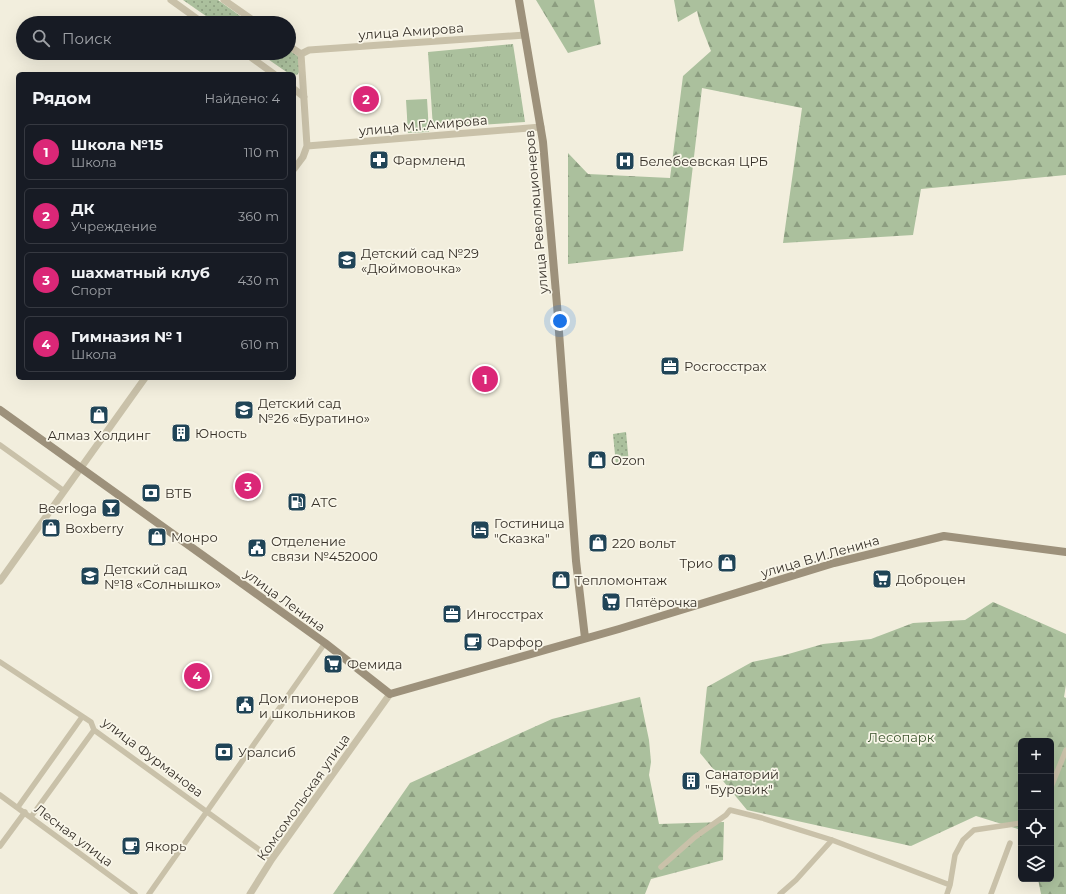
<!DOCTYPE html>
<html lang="ru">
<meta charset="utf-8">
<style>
:root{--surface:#171b24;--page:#242831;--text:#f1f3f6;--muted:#9ea1a6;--line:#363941;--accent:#db2777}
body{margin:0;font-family:Montserrat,sans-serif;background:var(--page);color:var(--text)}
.controls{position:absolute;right:12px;bottom:12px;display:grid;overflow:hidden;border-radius:6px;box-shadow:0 4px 16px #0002}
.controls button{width:36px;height:36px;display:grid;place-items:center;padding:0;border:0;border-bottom:1px solid var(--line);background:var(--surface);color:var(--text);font:20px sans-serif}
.you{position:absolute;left:560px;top:321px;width:14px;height:14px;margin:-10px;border:3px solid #fff;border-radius:50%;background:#1a73e8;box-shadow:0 0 0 6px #1a73e833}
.badge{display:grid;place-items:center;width:26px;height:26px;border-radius:50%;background:var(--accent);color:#fff;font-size:13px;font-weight:700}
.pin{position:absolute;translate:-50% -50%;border:2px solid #fff;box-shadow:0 1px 4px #0006}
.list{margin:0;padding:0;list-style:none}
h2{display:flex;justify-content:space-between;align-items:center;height:52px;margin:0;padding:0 16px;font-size:17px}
h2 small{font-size:13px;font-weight:400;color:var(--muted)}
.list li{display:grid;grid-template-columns:26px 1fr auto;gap:12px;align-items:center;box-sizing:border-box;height:56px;margin:0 8px 8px;padding:0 8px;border:1px solid var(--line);border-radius:6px}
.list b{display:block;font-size:15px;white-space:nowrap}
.list p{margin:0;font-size:13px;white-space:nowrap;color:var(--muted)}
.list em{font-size:13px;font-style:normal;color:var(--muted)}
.icon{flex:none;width:22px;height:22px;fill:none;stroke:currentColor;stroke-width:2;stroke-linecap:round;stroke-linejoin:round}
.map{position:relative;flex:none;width:1066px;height:894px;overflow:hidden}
.search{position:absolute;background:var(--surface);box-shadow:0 4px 16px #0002;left:16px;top:16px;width:280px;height:44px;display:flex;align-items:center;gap:10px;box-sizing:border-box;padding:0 14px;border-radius:22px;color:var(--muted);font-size:15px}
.panel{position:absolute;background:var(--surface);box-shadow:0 4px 16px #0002;left:16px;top:72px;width:280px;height:308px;border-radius:6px}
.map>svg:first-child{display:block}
.grass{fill:url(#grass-dots)}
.forest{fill:url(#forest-firs)}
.park{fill:url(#park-tufts)}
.pitch{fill:#abc09d}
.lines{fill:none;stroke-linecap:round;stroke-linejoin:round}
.minor{stroke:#c9c1a9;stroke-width:5.5}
.tertiary{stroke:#c9c1a9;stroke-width:7}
.secondary{stroke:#9d917b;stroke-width:8}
.labels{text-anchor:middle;stroke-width:3.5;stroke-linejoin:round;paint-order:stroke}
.street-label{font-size:13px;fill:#373129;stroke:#f9f6e9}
.poi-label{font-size:13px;fill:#373129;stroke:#f9f6e9;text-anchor:start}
.park-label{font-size:13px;fill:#3b542d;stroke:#f9f6e9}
</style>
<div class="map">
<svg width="1066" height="894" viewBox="0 0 1066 894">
<defs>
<pattern id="grass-dots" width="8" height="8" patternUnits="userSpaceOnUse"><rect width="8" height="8" fill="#abc09d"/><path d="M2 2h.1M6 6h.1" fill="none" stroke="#8c9d80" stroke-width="1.8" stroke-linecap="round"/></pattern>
<pattern id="forest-firs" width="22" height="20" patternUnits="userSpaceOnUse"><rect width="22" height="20" fill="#abc09d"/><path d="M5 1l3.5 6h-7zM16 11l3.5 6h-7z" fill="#8c9d80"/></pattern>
<pattern id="park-tufts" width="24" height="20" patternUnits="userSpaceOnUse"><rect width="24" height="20" fill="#abc09d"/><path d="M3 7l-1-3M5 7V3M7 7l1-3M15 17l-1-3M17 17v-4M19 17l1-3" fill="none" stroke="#8c9d80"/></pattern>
</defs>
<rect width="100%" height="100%" fill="#f2eedd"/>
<path class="grass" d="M 183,0 L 218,0 L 250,23 L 216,23 Z
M 289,50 L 299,57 L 302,68 L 297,75 L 288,73 L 259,53 L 289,53 Z
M 626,432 L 629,464 L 616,465 L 613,434 Z"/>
<path class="forest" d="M 536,0 L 594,0 L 601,44 L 568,53 Z
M 674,0 L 1066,0 L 1066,175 L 921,189 L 913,235 L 783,243 L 802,108 L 702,88 L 683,251 L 568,264 L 568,153 L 588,174 L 670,178 L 683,76 L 711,51 L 700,23 L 697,11 L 678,22 Z
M 993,602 L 1066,634 L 1066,685 L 1064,697 L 1066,698 L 1066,894 L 1041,894 L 1038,879 L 1051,879 L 1051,741 L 1021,741 L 1021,830 L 976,816 L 911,846 L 747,810 L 700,753 L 707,687 L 752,662 L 785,655 L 823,644 L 871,639 L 913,623 L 965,620 Z
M 640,697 L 649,740 L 651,762 L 649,775 L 659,824 L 724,822 L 723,860 L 651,879 L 645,894 L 333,894 L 410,783 L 552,719 Z"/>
<path class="park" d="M 513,44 L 525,122 L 433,128 L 428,52 Z"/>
<path class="pitch" d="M 427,99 L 429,132 L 408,133 L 406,100 Z"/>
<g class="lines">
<path class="minor" d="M 0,445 L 64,491
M 0,662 L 91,722 L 94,730 L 272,859
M 1051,787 L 1066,750
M 0,795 L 135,894
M 18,807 L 82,717
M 31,817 L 94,730
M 0,846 L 25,812
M 661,867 L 695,837 L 726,815 L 730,810 L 762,818 L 832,840 L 950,885 L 955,855 L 963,840 L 974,830 L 1021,823
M 149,894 L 325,643
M 780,894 L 796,880 L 832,840
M 947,894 L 950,885
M 991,894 L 1010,843"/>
<path class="tertiary" d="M 171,0 L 203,23
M 224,0 L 257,23
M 289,46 L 301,54
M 245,53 L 274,74
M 301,54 L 309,50 L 525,35
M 294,89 L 304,97
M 307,146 L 541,127
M 294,169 L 303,157 L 307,146 L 301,54
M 0,581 L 145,378
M 250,894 L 272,859 L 390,694"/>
<path class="secondary" d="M 519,0 L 543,142 L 557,305 L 576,561 L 585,638
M 0,410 L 325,643 L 390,694 L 619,629 L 834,563 L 944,536 L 1066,552"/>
</g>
<defs>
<symbol id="pharmacy-square" viewBox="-11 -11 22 22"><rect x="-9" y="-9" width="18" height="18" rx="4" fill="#204457" stroke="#f9f6e9"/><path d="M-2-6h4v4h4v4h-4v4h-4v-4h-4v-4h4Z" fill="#fff"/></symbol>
<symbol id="hospital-square" viewBox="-11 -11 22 22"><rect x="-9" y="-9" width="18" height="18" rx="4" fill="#204457" stroke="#f9f6e9"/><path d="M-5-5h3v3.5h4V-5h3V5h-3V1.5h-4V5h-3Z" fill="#fff"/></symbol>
<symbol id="school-square" viewBox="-11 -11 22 22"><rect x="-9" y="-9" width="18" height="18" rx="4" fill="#204457" stroke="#f9f6e9"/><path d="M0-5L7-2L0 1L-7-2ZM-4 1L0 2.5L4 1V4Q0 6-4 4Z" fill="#fff"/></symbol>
<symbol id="office-square" viewBox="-11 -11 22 22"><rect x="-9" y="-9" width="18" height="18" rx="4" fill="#204457" stroke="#f9f6e9"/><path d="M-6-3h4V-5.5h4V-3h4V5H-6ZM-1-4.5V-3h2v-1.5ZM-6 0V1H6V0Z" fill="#fff"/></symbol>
<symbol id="shop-square" viewBox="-11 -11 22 22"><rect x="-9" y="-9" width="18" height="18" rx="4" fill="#204457" stroke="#f9f6e9"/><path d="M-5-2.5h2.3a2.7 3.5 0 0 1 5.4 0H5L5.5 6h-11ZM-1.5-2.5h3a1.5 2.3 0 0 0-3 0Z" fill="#fff"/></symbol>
<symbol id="building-square" viewBox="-11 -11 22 22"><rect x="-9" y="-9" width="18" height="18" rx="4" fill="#204457" stroke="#f9f6e9"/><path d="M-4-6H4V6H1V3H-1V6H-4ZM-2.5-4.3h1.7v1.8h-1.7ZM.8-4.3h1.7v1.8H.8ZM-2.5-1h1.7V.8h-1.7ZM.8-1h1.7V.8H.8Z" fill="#fff"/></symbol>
<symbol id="bank-square" viewBox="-11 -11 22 22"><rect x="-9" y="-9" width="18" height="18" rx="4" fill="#204457" stroke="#f9f6e9"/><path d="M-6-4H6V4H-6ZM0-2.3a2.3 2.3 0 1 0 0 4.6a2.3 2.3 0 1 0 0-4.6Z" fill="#fff"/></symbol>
<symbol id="fuel-square" viewBox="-11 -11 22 22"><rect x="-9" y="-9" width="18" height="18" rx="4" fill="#204457" stroke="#f9f6e9"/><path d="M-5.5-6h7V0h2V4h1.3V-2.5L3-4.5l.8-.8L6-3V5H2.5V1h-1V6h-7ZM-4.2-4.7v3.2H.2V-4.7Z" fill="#fff"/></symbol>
<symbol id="bar-square" viewBox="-11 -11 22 22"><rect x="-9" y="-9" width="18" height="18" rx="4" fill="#204457" stroke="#f9f6e9"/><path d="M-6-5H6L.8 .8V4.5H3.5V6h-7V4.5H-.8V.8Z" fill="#fff"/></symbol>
<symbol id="hotel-square" viewBox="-11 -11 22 22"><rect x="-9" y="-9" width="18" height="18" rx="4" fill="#204457" stroke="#f9f6e9"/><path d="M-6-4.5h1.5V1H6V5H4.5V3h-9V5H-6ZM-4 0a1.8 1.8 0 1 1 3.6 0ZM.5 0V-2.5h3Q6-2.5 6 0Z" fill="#fff"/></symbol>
<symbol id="civic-square" viewBox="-11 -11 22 22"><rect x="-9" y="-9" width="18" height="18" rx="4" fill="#204457" stroke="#f9f6e9"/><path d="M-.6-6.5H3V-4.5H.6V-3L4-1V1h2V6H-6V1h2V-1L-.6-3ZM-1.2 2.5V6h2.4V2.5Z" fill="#fff"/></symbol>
<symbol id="supermarket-square" viewBox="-11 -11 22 22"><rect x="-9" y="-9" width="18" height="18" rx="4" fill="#204457" stroke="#f9f6e9"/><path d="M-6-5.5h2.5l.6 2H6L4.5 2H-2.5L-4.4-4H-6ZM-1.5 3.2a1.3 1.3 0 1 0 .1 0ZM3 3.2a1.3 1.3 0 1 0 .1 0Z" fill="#fff"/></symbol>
<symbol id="cafe-square" viewBox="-11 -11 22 22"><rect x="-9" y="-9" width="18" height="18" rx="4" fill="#204457" stroke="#f9f6e9"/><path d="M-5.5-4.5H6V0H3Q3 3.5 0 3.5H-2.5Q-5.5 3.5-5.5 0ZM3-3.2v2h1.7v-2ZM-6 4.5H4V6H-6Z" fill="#fff"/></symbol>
</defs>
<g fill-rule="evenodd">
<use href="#pharmacy-square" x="368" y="149" width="22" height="22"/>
<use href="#hospital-square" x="614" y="150" width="22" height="22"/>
<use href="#school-square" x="336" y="249" width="22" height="22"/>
<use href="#office-square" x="659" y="355" width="22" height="22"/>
<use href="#school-square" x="233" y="399" width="22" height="22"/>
<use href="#shop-square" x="88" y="404" width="22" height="22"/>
<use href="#building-square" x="170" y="422" width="22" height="22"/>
<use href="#shop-square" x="586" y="449" width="22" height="22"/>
<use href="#bank-square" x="140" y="482" width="22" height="22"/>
<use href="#fuel-square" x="286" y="491" width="22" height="22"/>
<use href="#bar-square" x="100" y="497" width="22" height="22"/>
<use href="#shop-square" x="40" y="517" width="22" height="22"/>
<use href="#hotel-square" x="469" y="519" width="22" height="22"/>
<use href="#shop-square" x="146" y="526" width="22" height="22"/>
<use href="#shop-square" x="587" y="532" width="22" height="22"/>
<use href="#civic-square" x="246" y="537" width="22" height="22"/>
<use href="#shop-square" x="716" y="552" width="22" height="22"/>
<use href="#school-square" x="79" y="565" width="22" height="22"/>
<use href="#supermarket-square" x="871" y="568" width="22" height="22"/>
<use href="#shop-square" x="550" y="569" width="22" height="22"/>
<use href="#supermarket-square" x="600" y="591" width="22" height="22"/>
<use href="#office-square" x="441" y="603" width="22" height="22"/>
<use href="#cafe-square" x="462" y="631" width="22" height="22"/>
<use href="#supermarket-square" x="322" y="653" width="22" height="22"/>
<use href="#civic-square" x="234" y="694" width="22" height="22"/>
<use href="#bank-square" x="213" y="741" width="22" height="22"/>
<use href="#building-square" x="680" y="770" width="22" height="22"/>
<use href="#cafe-square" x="120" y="835" width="22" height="22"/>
</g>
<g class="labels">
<g class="street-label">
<text transform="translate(411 31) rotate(-4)" y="5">улица Амирова</text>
<text transform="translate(423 125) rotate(-5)" y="5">улица М.Г.Амирова</text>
<text transform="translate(536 212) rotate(-95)" y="5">улица Революционеров</text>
<text transform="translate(820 556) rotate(-16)" y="5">улица В.И.Ленина</text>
<text transform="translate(285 600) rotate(36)" y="5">улица Ленина</text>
<text transform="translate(153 757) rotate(37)" y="5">улица Фурманова</text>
<text transform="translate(303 797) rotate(-55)" y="5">Комсомольская улица</text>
<text transform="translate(74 835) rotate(37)" y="5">Лесная улица</text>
</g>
<g class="poi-label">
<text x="393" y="165">Фармленд</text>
<text x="639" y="166">Белебеевская ЦРБ</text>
<text x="361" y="258">Детский сад №29<tspan x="361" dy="15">«Дюймовочка»</tspan></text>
<text x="684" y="371">Росгосстрах</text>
<text x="258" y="408">Детский сад<tspan x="258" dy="15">№26 «Буратино»</tspan></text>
<text x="195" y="438">Юность</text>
<text x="99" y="440" text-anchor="middle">Алмаз Холдинг</text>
<text x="611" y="465">Ozon</text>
<text x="165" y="498">ВТБ</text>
<text x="311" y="507">АТС</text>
<text x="97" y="513" text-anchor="end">Beerloga</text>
<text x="494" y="528">Гостиница<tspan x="494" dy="15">"Сказка"</tspan></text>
<text x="65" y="533">Boxberry</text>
<text x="171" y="542">Монро</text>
<text x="271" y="546">Отделение<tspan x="271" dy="15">связи №452000</tspan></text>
<text x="612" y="548">220 вольт</text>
<text x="713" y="568" text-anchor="end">Трио</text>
<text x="104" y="574">Детский сад<tspan x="104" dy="15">№18 «Солнышко»</tspan></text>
<text x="896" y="584">Доброцен</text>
<text x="575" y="585">Тепломонтаж</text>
<text x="625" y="607">Пятёрочка</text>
<text x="466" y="619">Ингосстрах</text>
<text x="487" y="647">Фарфор</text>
<text x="347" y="669">Фемида</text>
<text x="259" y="703">Дом пионеров<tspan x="259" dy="15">и школьников</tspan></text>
<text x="238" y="757">Уралсиб</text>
<text x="705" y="779">Санаторий<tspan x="705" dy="15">"Буровик"</tspan></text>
<text x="145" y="851">Якорь</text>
</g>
<g class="park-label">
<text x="901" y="742">Лесопарк</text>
</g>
</g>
</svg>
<div class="controls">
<button>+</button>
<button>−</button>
<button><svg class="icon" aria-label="locate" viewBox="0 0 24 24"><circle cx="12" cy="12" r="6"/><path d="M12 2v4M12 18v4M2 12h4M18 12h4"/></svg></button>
<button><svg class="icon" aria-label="layers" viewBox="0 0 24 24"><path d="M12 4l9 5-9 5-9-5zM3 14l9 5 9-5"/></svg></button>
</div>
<div class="you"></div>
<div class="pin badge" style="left:485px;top:379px">1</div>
<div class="pin badge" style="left:366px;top:99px">2</div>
<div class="pin badge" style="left:248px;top:486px">3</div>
<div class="pin badge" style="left:197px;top:676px">4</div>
<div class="search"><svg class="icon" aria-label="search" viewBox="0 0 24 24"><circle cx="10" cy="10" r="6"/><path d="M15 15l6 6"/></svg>Поиск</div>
<section class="panel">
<h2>Рядом<small>Найдено: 4</small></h2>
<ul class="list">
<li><span class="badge">1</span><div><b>Школа №15</b><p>Школа</p></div><em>110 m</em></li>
<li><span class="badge">2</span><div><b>ДК</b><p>Учреждение</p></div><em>360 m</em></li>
<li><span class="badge">3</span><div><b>шахматный клуб</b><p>Спорт</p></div><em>430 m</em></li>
<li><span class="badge">4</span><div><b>Гимназия № 1</b><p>Школа</p></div><em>610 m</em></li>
</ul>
</section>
</div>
